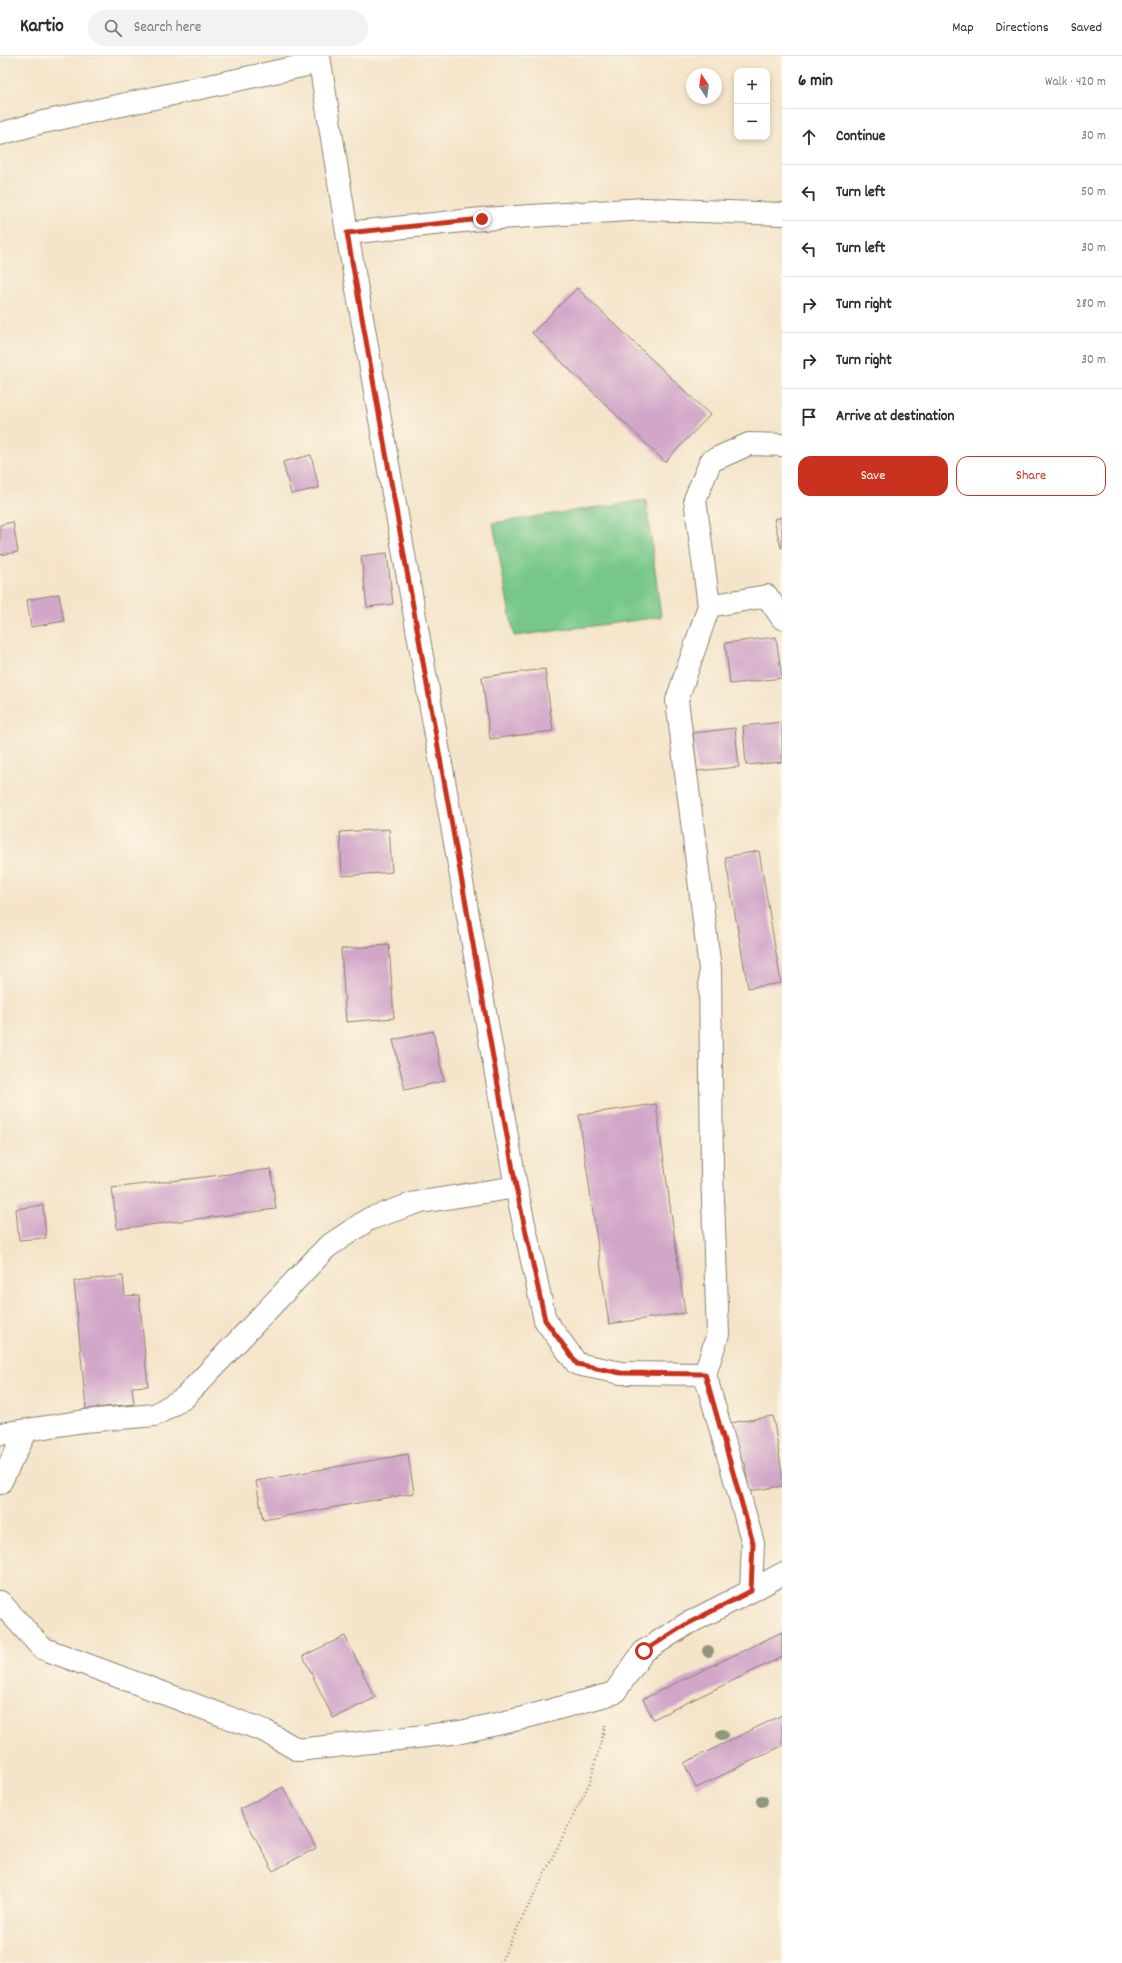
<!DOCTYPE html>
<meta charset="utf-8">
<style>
:root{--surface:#fff;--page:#f2f2f3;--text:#2b2b33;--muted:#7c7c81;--line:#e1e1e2;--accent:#c8321e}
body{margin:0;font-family:Dekko,sans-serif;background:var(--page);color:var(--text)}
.controls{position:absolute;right:12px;top:12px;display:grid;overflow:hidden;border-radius:8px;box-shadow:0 2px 6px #0003}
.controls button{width:36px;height:36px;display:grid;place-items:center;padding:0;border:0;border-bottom:1px solid var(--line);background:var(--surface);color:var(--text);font:20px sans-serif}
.compass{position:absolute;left:686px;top:12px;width:36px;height:36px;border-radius:50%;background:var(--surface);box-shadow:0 2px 6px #0003;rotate:347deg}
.stop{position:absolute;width:12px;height:12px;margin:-9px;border:3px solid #c8321e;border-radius:50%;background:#fff}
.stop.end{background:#c8321e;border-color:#fff;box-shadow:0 1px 4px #0008}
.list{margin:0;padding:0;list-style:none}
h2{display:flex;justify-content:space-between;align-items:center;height:52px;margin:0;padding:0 16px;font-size:17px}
h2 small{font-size:13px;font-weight:400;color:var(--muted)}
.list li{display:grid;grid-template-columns:26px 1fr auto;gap:12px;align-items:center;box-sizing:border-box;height:56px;padding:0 16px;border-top:1px solid var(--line)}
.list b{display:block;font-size:15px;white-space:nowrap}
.list em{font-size:13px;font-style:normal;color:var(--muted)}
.actions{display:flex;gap:8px;padding:12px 16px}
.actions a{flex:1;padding:9px 0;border:1px solid var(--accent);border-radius:12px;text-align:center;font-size:14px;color:var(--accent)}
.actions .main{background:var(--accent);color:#fff}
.icon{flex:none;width:22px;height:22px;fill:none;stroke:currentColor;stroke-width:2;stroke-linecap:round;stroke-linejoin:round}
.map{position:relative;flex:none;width:782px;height:1907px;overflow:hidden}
header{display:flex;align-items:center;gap:24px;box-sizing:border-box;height:56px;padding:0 20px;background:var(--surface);border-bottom:1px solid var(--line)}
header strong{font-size:19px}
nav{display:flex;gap:22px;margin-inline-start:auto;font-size:14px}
.search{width:280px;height:36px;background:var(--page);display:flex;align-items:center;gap:10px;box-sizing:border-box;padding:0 14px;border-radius:22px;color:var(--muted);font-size:15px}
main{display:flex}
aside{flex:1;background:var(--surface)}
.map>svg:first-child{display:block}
.green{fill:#76c789;stroke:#497252}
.building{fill:#d1a6c9}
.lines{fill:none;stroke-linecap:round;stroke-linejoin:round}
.minor-casing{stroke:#888072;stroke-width:24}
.path{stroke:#888072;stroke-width:2.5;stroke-dasharray:1 3;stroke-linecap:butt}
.minor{stroke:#fff;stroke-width:22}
.tree{fill:#8f977f}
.route{stroke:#c8321e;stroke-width:5}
</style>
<header>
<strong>Kartio</strong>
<div class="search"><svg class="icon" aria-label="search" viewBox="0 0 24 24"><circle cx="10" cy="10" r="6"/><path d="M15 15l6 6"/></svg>Search here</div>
<nav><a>Map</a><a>Directions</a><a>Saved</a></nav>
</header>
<main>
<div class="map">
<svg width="782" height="1907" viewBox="0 0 782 1907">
<rect width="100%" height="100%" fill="#fcf5e5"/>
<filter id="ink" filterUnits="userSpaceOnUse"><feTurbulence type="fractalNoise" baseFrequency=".025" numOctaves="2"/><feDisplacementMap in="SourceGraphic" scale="8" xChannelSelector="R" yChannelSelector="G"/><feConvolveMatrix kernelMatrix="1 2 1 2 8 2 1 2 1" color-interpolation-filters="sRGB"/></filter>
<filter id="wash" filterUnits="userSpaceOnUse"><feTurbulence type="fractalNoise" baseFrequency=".012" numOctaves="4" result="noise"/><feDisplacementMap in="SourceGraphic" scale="16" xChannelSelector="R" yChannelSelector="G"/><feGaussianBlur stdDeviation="0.9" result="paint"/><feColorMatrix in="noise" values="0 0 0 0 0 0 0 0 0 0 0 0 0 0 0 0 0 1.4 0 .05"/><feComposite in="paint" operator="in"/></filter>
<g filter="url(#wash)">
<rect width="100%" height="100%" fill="#f4e4c9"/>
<path class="green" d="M 646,444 L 661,561 L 514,580 L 493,467 Z"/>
<g id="blocks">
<path class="building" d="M 577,232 L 710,359 L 665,406 L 532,277 Z
M 311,399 L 319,432 L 291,438 L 283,406 Z
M 782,461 L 782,492 L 781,492 L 774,463 Z
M 13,466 L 18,496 L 0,499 L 0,469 Z
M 387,497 L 393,548 L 367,551 L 361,500 Z
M 59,538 L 64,565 L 31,571 L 27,544 Z
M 776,581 L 782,622 L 730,628 L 725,587 Z
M 545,613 L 553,675 L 490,683 L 482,621 Z
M 782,666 L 782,706 L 746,709 L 743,670 Z
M 735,672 L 739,711 L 697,715 L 693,677 Z
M 389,773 L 392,816 L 342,820 L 340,776 Z
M 759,795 L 781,927 L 748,932 L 725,801 Z
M 389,889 L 394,962 L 346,966 L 341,893 Z
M 433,975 L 444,1025 L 405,1034 L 393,984 Z
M 656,1048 L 685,1257 L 609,1268 L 579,1059 Z
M 271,1113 L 276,1153 L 117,1173 L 112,1132 Z
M 43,1149 L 46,1182 L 19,1184 L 16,1153 Z
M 123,1220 L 125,1240 L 139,1239 L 148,1330 L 132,1331 L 134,1348 L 86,1353 L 74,1225 Z
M 773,1360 L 782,1417 L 782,1430 L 749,1435 L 745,1407 L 737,1408 L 730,1367 Z
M 408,1398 L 414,1437 L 263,1464 L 256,1425 Z
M 782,1576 L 782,1601 L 653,1663 L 643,1643 Z
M 345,1580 L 375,1642 L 333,1662 L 303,1600 Z
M 782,1659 L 782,1690 L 696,1732 L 684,1707 Z
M 283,1731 L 316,1792 L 273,1815 L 240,1753 Z"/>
</g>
</g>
<g filter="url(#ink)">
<use href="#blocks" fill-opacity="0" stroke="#888072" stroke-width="1"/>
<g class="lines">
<defs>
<path id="minor" d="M 319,0 L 347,177 L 516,1131 L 545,1264 L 577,1308 L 621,1317 L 705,1318
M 0,78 L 39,67 L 320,6
M 347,177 L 482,163 L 645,153 L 782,158
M 709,550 L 767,540 L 782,562
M 0,1378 L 85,1365 L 155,1359 L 184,1342 L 327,1191 L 369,1163 L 415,1147 L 516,1131
M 0,1427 L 27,1374
M 751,1535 L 782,1518
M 0,1546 L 42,1592 L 265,1675 L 298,1694 L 461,1676 L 519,1663 L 614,1637 L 644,1595 L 685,1569 L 751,1535 L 753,1487 L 705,1318 L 718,1278 L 712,1117 L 710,913 L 677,644 L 709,550 L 695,443 L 711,405 L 749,388 L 782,389"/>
</defs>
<use href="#minor" class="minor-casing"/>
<path class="path" d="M 500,1907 L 590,1726 L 606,1667"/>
<use href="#minor" class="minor"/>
</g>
<g class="tree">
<circle cx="708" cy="1595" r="6"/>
<circle cx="722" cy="1679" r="6"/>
<circle cx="762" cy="1745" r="6"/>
</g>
</g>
<g class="lines" filter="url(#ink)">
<path class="route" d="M 482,163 L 347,177 L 516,1131 L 545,1264 L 577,1308 L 621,1317 L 705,1318 L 753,1487 L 751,1535 L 685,1569 L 644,1595"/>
</g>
</svg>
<div class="controls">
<button>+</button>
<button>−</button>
</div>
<svg class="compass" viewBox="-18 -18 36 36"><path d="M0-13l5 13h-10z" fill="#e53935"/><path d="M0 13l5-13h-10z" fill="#7c7c81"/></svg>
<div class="stop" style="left:644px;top:1595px"></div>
<div class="stop end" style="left:482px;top:163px"></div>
</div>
<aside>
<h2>6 min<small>Walk · 420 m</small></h2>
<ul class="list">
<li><svg class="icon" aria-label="ahead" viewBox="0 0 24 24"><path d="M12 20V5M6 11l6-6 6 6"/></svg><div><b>Continue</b></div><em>30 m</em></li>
<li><svg class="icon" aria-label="left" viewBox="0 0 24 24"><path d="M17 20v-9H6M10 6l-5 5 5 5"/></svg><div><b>Turn left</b></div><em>50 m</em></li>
<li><svg class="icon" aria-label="left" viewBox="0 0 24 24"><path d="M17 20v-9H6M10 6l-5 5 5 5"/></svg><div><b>Turn left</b></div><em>30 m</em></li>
<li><svg class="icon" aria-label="right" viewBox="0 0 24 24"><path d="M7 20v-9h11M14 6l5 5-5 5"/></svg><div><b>Turn right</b></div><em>280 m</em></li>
<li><svg class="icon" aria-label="right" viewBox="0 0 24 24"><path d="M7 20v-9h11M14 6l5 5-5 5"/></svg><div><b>Turn right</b></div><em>30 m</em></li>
<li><svg class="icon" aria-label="arrive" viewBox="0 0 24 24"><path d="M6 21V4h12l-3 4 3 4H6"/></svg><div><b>Arrive at destination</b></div></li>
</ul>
<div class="actions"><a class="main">Save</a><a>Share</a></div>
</aside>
</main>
